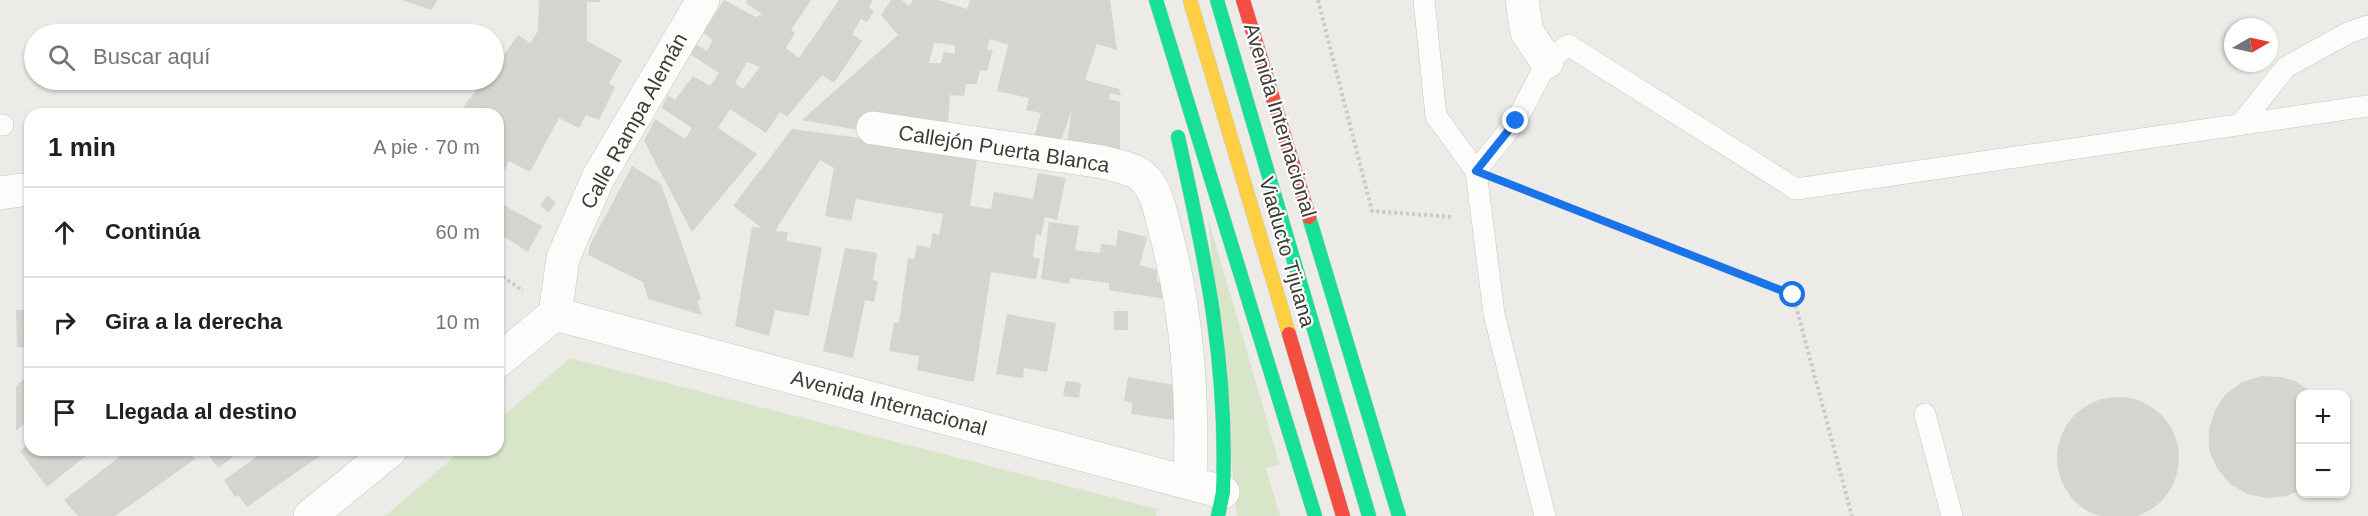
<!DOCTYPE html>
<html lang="es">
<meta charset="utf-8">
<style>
:root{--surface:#fff;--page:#f6f6f6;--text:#202124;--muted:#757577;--line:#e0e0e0}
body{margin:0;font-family:Arial,sans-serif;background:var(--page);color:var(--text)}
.controls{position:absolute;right:18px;bottom:18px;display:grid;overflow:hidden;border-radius:12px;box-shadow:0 2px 4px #0004}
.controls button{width:54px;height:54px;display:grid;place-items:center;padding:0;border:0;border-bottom:2px solid var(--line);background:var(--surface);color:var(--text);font:30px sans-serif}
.compass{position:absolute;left:2224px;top:18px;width:54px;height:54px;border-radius:50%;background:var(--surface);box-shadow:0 2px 4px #0004;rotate:81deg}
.stop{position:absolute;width:18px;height:18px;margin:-14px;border:4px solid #1a73e8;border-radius:50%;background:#fff}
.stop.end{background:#1a73e8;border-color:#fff;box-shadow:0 2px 6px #0008}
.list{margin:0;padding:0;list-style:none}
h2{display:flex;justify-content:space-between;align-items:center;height:78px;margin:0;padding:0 24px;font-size:26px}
h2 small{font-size:20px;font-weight:400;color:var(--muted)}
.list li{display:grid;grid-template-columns:39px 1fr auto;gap:18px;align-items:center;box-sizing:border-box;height:90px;padding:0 24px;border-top:2px solid var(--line)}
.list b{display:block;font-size:22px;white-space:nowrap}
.list em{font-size:20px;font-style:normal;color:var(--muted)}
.icon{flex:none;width:33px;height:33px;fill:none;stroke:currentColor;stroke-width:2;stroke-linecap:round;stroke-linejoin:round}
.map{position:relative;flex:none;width:2368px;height:516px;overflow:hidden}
.search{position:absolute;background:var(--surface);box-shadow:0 2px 4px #0004;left:24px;top:24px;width:480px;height:66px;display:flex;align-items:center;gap:15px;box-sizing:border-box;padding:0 21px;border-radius:33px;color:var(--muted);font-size:22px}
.panel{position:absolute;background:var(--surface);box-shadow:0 2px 4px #0004;left:24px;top:108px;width:480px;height:348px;border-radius:18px}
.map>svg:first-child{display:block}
.green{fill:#d9e5c9}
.building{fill:#d6d4cf;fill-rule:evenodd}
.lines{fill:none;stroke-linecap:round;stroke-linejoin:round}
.lane-casing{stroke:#c8c7c3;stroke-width:22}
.street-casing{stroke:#c8c7c3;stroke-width:34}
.fast-casing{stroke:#cac8be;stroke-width:15}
.slow-casing{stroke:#cac8be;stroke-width:15}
.jam-casing{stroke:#cac8be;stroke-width:15}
.path{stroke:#cbcac6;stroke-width:4;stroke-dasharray:3 3;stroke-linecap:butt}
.lane{stroke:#fcfcfb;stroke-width:21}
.street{stroke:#fcfcfb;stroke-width:33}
.fast{stroke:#16e098;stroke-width:14}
.slow{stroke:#ffcf43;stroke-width:14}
.jam{stroke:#f24e42;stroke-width:14}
.route{stroke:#1a73e8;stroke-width:8}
.labels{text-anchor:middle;stroke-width:4.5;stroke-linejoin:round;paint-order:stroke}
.street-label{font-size:21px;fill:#413c34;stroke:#fff}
</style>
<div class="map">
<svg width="2368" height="516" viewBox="0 0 2368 516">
<rect width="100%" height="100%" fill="#ecebe7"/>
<path class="green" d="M 1208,218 L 1280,465 L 1266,468 L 1280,516 L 1237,516 Z
M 570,358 L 1157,509 L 1156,516 L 385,516 L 462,450 L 498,450 L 498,420 Z"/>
<path class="building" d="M 402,0 L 438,0 L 431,10 Z
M 539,0 L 600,0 L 600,2 L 587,2 L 587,41 L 622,60 L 609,83 L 615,87 L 599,120 L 586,115 L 579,128 L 559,118 L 530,172 L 509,161 L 498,182 L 498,114 L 458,114 L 484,80 L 494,80 L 494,63 L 498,53 L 503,56 L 518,35 L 530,43 L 538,31 Z
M 724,0 L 756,17 L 762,14 L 746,3 L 748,0 L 811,0 L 791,30 L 795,33 L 786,48 L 799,58 L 839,0 L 873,0 L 869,7 L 874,11 L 867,22 L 861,19 L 852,34 L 862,41 L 834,83 L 822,75 L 787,117 L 780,112 L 766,133 L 730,109 L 718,128 L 757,154 L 692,232 L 644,141 L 655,119 L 685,139 L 692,128 L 662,108 L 668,95 L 675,100 L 693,76 L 710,86 L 719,73 L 690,54 L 695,44 L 707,51 L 713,40 L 703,33 ZM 747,62 L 760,67 L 743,89 L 735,83 Z
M 891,0 L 902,0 L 909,6 L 913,0 L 938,0 L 967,9 L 970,0 L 1110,0 L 1117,50 L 1097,44 L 1085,80 L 1119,89 L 1121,96 L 1110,93 L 1109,99 L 1120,102 L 1120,150 L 1067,142 L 1072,109 L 1061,141 L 1034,137 L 1041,113 L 1026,110 L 1029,98 L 997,91 L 1008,45 L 990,39 L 987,50 L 993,50 L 987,71 L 980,70 L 977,84 L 966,84 L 964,96 L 950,95 L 948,124 L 873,112 L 869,132 L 802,120 L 898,35 L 881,15 ZM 934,43 L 955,45 L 955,54 L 944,52 L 941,63 L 929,63 Z
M 792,129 L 868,139 L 977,160 L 970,206 L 991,209 L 994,192 L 1033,199 L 1038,173 L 1066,178 L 1057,220 L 1045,217 L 1041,236 L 1036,234 L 1033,257 L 1040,259 L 1036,279 L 991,272 L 974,382 L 917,370 L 919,356 L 889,351 L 894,322 L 899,323 L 908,258 L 914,259 L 917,245 L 930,248 L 933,233 L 939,235 L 943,214 L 856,199 L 851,221 L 825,216 L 834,168 L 820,160 L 775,231 L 788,232 L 786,241 L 822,247 L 809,316 L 775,310 L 769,336 L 735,326 L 752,227 L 762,228 L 733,206 Z
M 632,166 L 661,184 L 701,299 L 697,301 L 702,315 L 648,299 L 643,282 L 588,255 L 590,245 Z
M 547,196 L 556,202 L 549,212 L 540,206 Z
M 500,203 L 542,226 L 528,252 L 498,233 L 498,206 Z
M 1049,222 L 1079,226 L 1075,250 L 1100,253 L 1101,244 L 1116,246 L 1118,230 L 1147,237 L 1140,265 L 1157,270 L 1157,282 L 1168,283 L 1172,300 L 1109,290 L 1109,283 L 1070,278 L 1069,284 L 1041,279 Z
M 845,248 L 877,253 L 873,280 L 878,281 L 874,302 L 865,300 L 853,358 L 823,351 Z
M 16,310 L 30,310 L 30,347 L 17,347 Z
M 1114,311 L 1128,311 L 1128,330 L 1114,330 Z
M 1007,314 L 1056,323 L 1047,372 L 1024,368 L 1023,378 L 996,374 Z
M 30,374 L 30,419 L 16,431 L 16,386 Z
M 2262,376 L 2282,377 L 2297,382 L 2313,394 L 2300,394 L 2300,490 L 2287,496 L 2267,498 L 2247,494 L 2230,484 L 2217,468 L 2209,450 L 2209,429 L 2215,410 L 2226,394 L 2242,382 Z
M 1128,377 L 1187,387 L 1182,421 L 1131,414 L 1133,403 L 1124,401 Z
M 1066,381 L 1081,383 L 1079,398 L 1063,396 Z
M2057 458a61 61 0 1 1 122 0a61 61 0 1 1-122 0Z
M 30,443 L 30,450 L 93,450 L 47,487 L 20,451 Z
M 128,450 L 189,450 L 195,459 L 115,516 L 78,516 L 64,500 Z
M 213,450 L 227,450 L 233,457 L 218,468 L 208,454 Z
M 266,450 L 322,450 L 324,453 L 247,507 L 238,495 L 235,497 L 224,480 Z"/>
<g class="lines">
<defs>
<path id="lane" d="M 1424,0 L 1436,116 L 1476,171
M 0,125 L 3,125
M 2240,125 L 2286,67 L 2348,33 L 2368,26
M 1925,414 L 1952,516
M 1545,516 L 1494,314 L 1476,171 L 1516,121 L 1547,62 L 1568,45 L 1796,189 L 2368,106"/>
<path id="street" d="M 1522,0 L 1527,32 L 1547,62
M 873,128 L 1103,162 C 1116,166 1136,168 1145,179 C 1157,191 1161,214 1165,230 C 1188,315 1193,395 1190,483
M 0,193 L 30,189
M 555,314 L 1223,492
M 555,314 L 563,258 L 598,178 L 703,0
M 498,361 L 555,314
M 310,516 L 391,450"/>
<path id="fast" d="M 1156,0 L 1315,516
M 1217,0 L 1369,516
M 1178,137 C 1206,261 1228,363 1223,492
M 1309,217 L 1399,516
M 1218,516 L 1223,492"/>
<path id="slow" d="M 1190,0 L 1289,334"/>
<path id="jam" d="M 1243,0 L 1309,217
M 1289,334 L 1343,516"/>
</defs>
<use href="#lane" class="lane-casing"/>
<use href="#street" class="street-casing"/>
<use href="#fast" class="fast-casing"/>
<use href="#slow" class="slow-casing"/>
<use href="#jam" class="jam-casing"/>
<path class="path" d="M 1318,0 L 1372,211 L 1453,217
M 1507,183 L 1793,295 L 1852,516
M 498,273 L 523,291"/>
<use href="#lane" class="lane"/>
<use href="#street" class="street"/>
<use href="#fast" class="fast"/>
<use href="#slow" class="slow"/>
<use href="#jam" class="jam"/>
</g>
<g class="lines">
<path class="route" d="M 1516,121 L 1476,171 L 1793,295"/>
</g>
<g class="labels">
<g class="street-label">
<text transform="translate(1280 120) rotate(73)" y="7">Avenida Internacional</text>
<text transform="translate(634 121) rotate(-61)" y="7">Calle Rampa Alemán</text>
<text transform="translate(1004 149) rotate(9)" y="7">Callejón Puerta Blanca</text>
<text transform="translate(1287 252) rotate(74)" y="7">Viaducto Tijuana</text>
<text transform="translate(889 403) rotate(15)" y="7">Avenida Internacional</text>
</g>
</g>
</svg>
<div class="controls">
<button>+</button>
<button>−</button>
</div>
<svg class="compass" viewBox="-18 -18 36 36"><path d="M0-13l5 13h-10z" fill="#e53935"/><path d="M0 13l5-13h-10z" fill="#757577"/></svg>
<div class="stop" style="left:1793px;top:295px"></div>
<div class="stop end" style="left:1516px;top:121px"></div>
<div class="search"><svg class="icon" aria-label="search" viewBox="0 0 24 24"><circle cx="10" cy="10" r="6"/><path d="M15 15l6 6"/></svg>Buscar aquí</div>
<section class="panel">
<h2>1 min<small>A pie · 70 m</small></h2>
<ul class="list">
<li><svg class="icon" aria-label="ahead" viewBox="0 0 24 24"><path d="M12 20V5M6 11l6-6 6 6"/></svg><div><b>Continúa</b></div><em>60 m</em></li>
<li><svg class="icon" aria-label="right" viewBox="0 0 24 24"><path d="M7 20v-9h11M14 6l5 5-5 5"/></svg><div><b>Gira a la derecha</b></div><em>10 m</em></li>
<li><svg class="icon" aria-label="arrive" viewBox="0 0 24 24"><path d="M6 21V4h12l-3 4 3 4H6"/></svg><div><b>Llegada al destino</b></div></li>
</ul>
</section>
</div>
